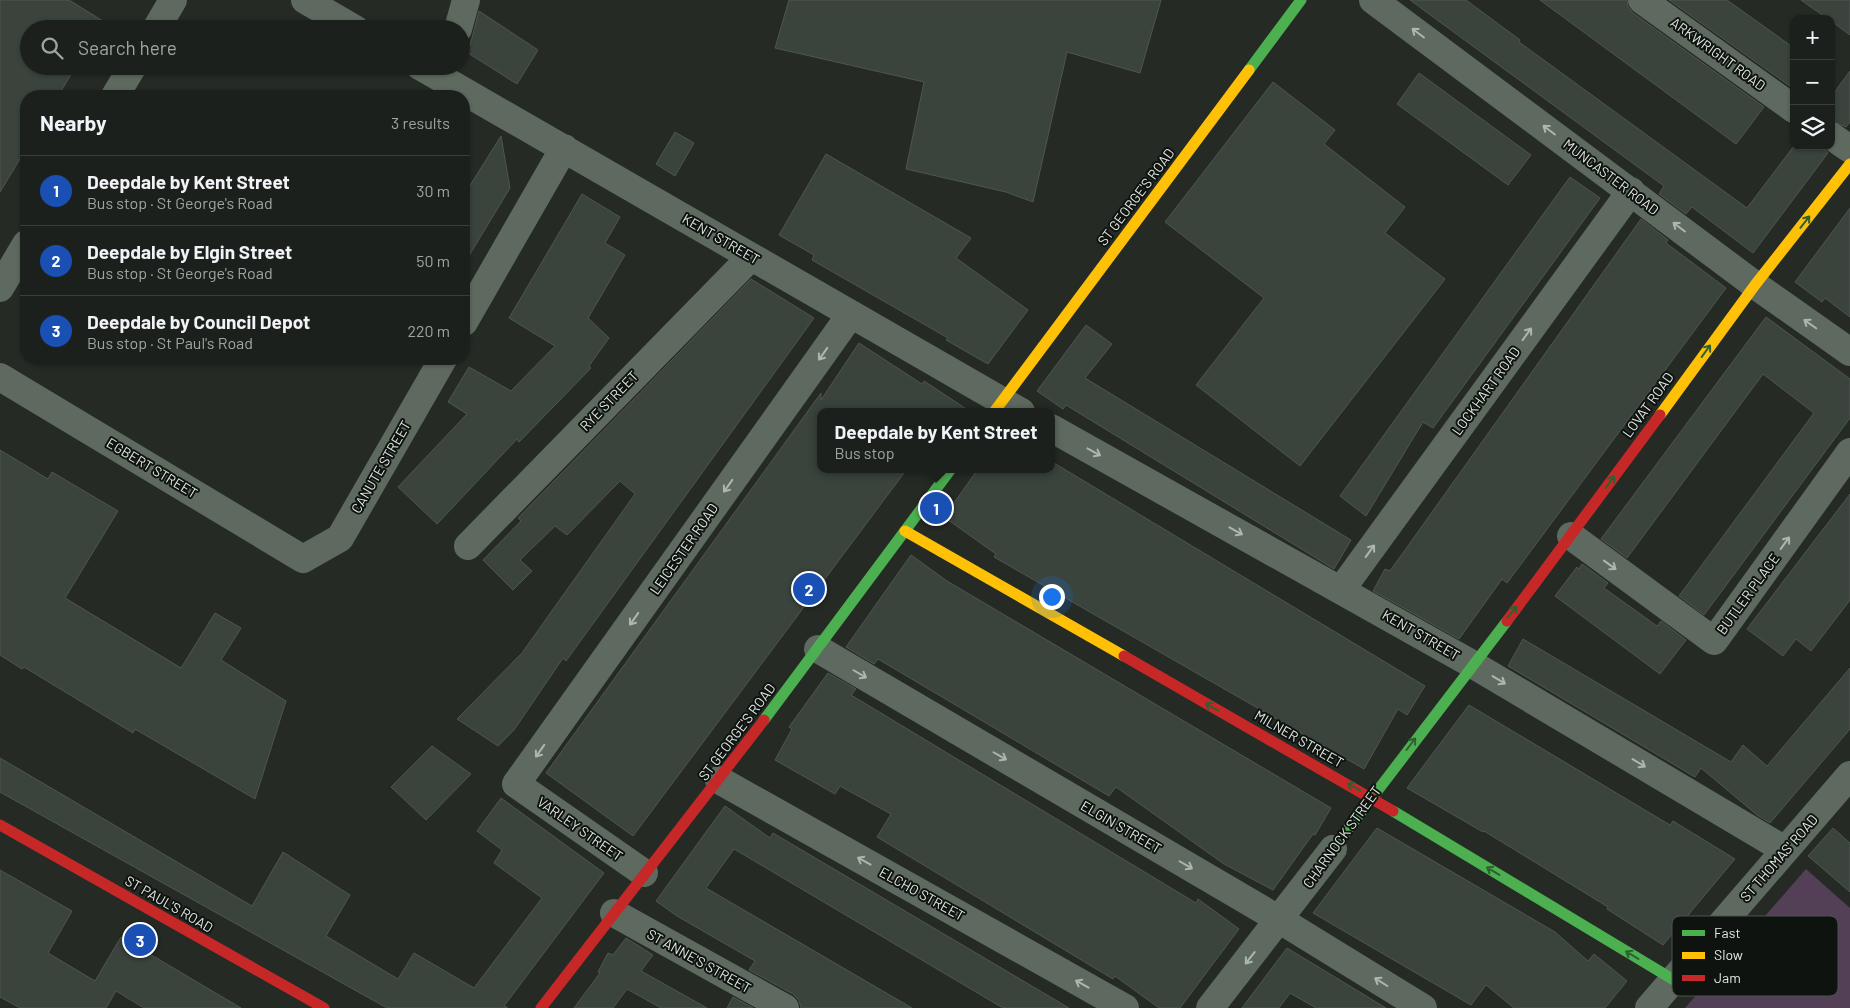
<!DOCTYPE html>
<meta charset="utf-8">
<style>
:root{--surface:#1c201c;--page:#252825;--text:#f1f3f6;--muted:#a0a3a3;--line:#3a3e3b;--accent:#a0a6a0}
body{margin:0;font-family:Barlow,sans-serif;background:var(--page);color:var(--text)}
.controls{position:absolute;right:15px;top:15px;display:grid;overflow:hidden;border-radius:10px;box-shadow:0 1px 4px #0004}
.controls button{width:45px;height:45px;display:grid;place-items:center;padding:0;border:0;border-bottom:1px solid var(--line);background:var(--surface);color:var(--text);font:25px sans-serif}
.you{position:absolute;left:1051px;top:596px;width:18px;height:18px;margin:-12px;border:4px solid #fff;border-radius:50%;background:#1a73e8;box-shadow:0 0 0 8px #1a73e833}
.badge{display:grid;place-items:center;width:32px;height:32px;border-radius:50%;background:var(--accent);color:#fff;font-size:16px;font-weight:700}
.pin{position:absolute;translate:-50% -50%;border:2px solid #fff;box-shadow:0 1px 5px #0006}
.popup{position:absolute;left:817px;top:408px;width:238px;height:65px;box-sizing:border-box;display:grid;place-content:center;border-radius:10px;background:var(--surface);filter:drop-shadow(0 1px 4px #0005);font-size:16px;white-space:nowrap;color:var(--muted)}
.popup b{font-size:19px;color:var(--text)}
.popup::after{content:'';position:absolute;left:50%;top:100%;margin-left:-10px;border:10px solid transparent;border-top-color:var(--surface)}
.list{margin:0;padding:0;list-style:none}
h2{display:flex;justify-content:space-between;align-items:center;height:65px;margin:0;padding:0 20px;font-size:21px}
h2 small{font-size:16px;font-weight:400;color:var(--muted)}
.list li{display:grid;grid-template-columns:32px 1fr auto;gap:15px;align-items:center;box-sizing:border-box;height:70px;padding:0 20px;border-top:1px solid var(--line)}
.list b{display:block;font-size:19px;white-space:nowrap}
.list p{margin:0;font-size:16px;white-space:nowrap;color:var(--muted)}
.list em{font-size:16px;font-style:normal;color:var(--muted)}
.icon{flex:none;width:28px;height:28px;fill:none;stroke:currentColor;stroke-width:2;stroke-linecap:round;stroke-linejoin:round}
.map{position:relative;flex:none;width:1850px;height:1008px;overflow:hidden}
.search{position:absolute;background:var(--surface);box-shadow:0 1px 4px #0004;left:20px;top:20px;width:450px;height:55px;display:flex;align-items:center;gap:12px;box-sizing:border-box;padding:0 18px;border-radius:28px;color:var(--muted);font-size:19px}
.panel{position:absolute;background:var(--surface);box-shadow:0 1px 4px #0004;left:20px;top:90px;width:450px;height:275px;border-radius:20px}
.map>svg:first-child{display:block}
.green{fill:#533f56}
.building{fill:#3a433c;stroke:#505551}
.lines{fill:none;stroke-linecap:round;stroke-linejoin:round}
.street{stroke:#5e6a60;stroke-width:28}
.fast{stroke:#4caf50;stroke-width:11}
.slow{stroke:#ffc107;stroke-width:11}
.jam{stroke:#c62828;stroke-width:11}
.oneway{stroke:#adb6af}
.oneway2{stroke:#2e6130}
.labels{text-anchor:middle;stroke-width:4;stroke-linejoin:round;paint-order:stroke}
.street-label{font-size:14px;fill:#e2e8e3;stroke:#0f1310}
.key{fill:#0f1310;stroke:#4e534f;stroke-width:1}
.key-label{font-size:14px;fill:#e2e8e3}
</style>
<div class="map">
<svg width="1850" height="1008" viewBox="0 0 1850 1008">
<rect width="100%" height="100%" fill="#252a25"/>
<path class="green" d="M 1806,869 L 1850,908 L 1850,1008 L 1685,1008 Z"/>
<path class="building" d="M 0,0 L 69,0 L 103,21 L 98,29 L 29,29 L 29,66 L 76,66 L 58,96 L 26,96 L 26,149 L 0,192 Z
M 789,0 L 1161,0 L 1140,73 L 1067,52 L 1033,202 L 1006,192 L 906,169 L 924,82 L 775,48 Z
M 1410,0 L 1466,0 L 1520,40 L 1519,42 L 1747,208 L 1794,146 L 1820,146 L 1828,153 L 1753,253 L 1692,207 L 1686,214 L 1659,194 L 1664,186 Z
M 1540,0 L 1627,0 L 1628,7 L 1633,13 L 1764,107 L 1736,144 Z
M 1669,0 L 1727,0 L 1794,48 L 1794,89 Z
M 1801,0 L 1850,0 L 1850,35 L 1831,21 L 1831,19 L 1828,19 Z
M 479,11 L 538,50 L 517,84 L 468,53 Z
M 1850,71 L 1850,122 L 1846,127 L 1831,121 L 1831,97 Z
M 1419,73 L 1531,155 L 1508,185 L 1397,104 Z
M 1273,82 L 1335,130 L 1324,144 L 1405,207 L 1385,233 L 1445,279 L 1300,466 L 1196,385 L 1264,298 L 1165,222 Z
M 675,132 L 694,143 L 675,176 L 656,164 Z
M 501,136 L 510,188 L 464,264 L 464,195 Z
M 826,154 L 971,238 L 956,258 L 1028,310 L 988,364 L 946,340 L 948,338 L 812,260 L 814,255 L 779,235 Z
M 1570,177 L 1600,198 L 1433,428 L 1423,422 L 1366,516 L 1340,496 Z
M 582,194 L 620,217 L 605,243 L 625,255 L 588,318 L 609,338 L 589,366 L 591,368 L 519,442 L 517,439 L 437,524 L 398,487 L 467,414 L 448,402 L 469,367 L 511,391 L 555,346 L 509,318 Z
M 1850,208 L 1850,317 L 1825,298 L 1822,302 L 1795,282 Z
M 1641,219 L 1668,240 L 1666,243 L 1726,288 L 1507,583 L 1502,579 L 1459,639 L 1373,591 L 1385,569 L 1390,571 Z
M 751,279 L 814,318 L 566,661 L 563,658 L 514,730 L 498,746 L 457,719 L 522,653 L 635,494 L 620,481 L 567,535 L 555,526 L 520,560 L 532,571 L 513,590 L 483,560 L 521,521 L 518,518 Z
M 1766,317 L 1850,379 L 1850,418 L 1704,615 L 1679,596 L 1814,413 L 1763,374 L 1627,558 L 1601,539 Z
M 1086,325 L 1112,344 L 1085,378 L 1351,540 L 1334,569 L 1066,405 L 1063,409 L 1037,391 Z
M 859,343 L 922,384 L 924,381 L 971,412 L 821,412 L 821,469 L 907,469 L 633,836 L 546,773 L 821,393 L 821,400 Z
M 0,450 L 48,479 L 52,472 L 118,511 L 65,598 L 181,668 L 215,613 L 241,628 L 221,660 L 286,701 L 255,799 L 135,729 L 133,733 L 24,667 L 22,669 L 0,655 Z
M 1054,463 L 1425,686 L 1407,715 L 1398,709 L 1364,769 L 994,557 L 996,554 L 944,517 L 978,469 L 1051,469 Z
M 1850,494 L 1850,600 L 1811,651 L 1796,639 L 1783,656 L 1747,629 Z
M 911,555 L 947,581 L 1331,808 L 1315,835 L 1313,834 L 1273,890 L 1224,864 L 1116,787 L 1109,796 L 878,659 L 874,664 L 846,647 Z
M 1582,564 L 1608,583 L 1604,588 L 1657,626 L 1661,621 L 1686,640 L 1660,674 L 1555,596 L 1577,567 L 1579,569 Z
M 1523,639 L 1731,762 L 1743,745 L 1767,766 L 1850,668 L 1850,729 L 1770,823 L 1757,815 L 1701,768 L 1695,777 L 1508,666 Z
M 828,673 L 856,689 L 851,695 L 1196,903 L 1198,899 L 1239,929 L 1180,1008 L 1159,1008 L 1115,976 L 1113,979 L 877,837 L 891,814 L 840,786 L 835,794 L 775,760 L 792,729 L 789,727 Z
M 1469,705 L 1670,825 L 1673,821 L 1735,859 L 1663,945 L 1607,909 L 1608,907 L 1484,831 L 1483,832 L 1407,788 Z
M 432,746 L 471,774 L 426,820 L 391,787 Z
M 0,758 L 252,906 L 283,852 L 350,895 L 326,936 L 398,979 L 414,953 L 474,988 L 542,898 L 494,863 L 502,850 L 477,831 L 501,798 L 604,873 L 504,1006 L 508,1008 L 387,1008 L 0,792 Z
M 725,806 L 770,838 L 773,833 L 1069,1008 L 1003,1008 L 734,849 L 706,888 L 912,1008 L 801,1008 L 799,1000 L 793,994 L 749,970 L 755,961 L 677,916 L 656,901 Z
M 1377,828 L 1555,932 L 1588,961 L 1594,954 L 1627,981 L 1605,1008 L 1514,1008 L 1486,985 L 1471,1005 L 1313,913 Z
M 1833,828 L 1850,843 L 1850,892 L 1808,856 Z
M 0,870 L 72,911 L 48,953 L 95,981 L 121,937 L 241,1008 L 144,1008 L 116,991 L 106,1008 L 20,1008 L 0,997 Z
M 626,938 L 653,955 L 641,971 L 707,1008 L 661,1008 L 627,989 L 613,1008 L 574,1008 L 600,973 L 598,972 L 608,953 L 613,955 Z
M 1287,948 L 1386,1008 L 1316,1008 L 1290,993 L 1279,1008 L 1242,1008 Z
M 733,997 L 753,1008 L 727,1008 Z"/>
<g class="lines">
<path class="street" d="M 305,0 L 355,29
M 1373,0 L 1755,285 L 1850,352
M 1642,0 L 1794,109
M 156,29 L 173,0
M 458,29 L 466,0
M 420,66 L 1021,412
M 115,96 L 133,66
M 1831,136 L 1850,149
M 0,288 L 26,244
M 464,322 L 564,148
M 0,377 L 303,559 L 340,538 L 443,359
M 1051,428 L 1472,664 L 1785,850
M 1571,536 L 1714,641 L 1850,452
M 468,546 L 751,257
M 1341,590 L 1631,191
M 818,649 L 1280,920 L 1423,1008
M 719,780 L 1125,1008
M 644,873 L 516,784 L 851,314
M 614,913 L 785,1008
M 1210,1008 L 1333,849
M 1649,1008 L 1850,775"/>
<path class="fast" d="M 1249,70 L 1301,0
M 764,720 L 951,469
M 1393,811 L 1674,980
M 1333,849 L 1507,621"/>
<path class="slow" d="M 994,412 L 1249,70
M 1660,415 L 1755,285 L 1850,164
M 905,531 L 1124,656"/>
<path class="jam" d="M 1507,621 L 1660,415
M 1124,656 L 1393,811
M 0,825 L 324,1008
M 541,1008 L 764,720"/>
</g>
<defs><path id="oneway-shaft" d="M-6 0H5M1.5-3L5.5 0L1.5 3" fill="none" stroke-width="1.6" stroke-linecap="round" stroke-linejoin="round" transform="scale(1.25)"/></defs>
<g class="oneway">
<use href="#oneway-shaft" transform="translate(1418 33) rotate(-143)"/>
<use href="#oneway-shaft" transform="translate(1549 130) rotate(-143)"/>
<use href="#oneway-shaft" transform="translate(1679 227) rotate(-143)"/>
<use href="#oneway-shaft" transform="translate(1810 324) rotate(-145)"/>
<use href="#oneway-shaft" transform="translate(1527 334) rotate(-54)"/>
<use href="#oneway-shaft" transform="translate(823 354) rotate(125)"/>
<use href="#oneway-shaft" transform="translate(1094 452) rotate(29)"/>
<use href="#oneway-shaft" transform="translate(728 486) rotate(125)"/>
<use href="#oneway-shaft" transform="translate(1236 531) rotate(29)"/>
<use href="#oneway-shaft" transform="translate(1785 543) rotate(-54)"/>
<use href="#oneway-shaft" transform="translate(1370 551) rotate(-54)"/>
<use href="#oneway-shaft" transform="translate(1610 565) rotate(36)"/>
<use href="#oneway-shaft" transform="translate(634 619) rotate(125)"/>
<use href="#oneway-shaft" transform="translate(860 674) rotate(30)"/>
<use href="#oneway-shaft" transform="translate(1499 680) rotate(31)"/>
<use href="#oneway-shaft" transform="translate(540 751) rotate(125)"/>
<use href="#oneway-shaft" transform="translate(1000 756) rotate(30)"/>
<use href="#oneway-shaft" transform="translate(1639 763) rotate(31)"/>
<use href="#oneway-shaft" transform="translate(864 861) rotate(-151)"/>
<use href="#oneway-shaft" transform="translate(1186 865) rotate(30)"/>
<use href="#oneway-shaft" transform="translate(1250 958) rotate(128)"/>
<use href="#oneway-shaft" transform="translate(1381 982) rotate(-148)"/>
<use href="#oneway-shaft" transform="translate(1082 984) rotate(-151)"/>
</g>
<g class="oneway2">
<use href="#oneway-shaft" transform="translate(1805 222) rotate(-52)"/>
<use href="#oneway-shaft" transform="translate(1706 351) rotate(-54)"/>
<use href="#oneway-shaft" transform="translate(1610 482) rotate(-54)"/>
<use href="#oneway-shaft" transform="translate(1512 612) rotate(-52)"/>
<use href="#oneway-shaft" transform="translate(1212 707) rotate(-150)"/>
<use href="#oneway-shaft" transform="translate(1411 744) rotate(-53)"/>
<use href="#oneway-shaft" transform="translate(1354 787) rotate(-150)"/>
<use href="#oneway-shaft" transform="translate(1493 871) rotate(-149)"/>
<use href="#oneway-shaft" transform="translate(1632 955) rotate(-149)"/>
</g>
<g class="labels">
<g class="street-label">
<text transform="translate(1718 54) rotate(36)" y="5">ARKWRIGHT ROAD</text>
<text transform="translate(1611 177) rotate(37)" y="5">MUNCASTER ROAD</text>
<text transform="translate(1136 197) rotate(-53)" y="5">ST GEORGE'S ROAD</text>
<text transform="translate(721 239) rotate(30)" y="5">KENT STREET</text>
<text transform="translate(1486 391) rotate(-54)" y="5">LOCKHART ROAD</text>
<text transform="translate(609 401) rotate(-46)" y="5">RYE STREET</text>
<text transform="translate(1648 405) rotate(-54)" y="5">LOVAT ROAD</text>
<text transform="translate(381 467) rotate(-60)" y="5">CANUTE STREET</text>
<text transform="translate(152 468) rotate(31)" y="5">EGBERT STREET</text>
<text transform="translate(684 549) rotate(-55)" y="5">LEICESTER ROAD</text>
<text transform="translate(1748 594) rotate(-54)" y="5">BUTLER PLACE</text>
<text transform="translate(1421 635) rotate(30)" y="5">KENT STREET</text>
<text transform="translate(737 732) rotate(-53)" y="5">ST GEORGE'S ROAD</text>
<text transform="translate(1299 739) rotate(30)" y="5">MILNER STREET</text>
<text transform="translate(1121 827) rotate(30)" y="5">ELGIN STREET</text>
<text transform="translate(580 829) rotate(35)" y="5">VARLEY STREET</text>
<text transform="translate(1342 837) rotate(-54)" y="5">CHARNOCK STREET</text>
<text transform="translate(1779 858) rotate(-49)" y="5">ST THOMAS' ROAD</text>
<text transform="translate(922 894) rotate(29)" y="5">ELCHO STREET</text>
<text transform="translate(169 904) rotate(30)" y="5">ST PAUL'S ROAD</text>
<text transform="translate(699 961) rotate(29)" y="5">ST ANNE'S STREET</text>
</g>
</g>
<rect x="1672" y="916" width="166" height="80" rx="8" class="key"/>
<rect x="1682" y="930" width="23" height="6" fill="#4caf50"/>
<rect x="1682" y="952" width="23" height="7" fill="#ffc107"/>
<rect x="1682" y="975" width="23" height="6" fill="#c62828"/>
<g class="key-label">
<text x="1714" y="938">Fast</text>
<text x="1714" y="960">Slow</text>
<text x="1714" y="983">Jam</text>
</g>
</svg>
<div class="controls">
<button>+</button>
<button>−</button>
<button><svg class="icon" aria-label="layers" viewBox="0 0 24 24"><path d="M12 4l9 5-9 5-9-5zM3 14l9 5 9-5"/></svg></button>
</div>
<div class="you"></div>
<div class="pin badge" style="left:936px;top:508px;background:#1a4fb4">1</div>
<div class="popup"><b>Deepdale by Kent Street</b>Bus stop</div>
<div class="pin badge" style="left:809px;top:589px;background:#1a4fb4">2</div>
<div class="pin badge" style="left:140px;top:940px;background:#1a4fb4">3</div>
<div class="search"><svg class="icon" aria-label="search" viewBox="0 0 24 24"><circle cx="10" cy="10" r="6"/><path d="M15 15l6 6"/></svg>Search here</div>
<section class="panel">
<h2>Nearby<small>3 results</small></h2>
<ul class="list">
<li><span class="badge" style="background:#1a4fb4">1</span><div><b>Deepdale by Kent Street</b><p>Bus stop · St George's Road</p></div><em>30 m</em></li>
<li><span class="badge" style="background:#1a4fb4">2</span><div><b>Deepdale by Elgin Street</b><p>Bus stop · St George's Road</p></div><em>50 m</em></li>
<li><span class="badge" style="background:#1a4fb4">3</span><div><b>Deepdale by Council Depot</b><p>Bus stop · St Paul's Road</p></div><em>220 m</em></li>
</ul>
</section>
</div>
